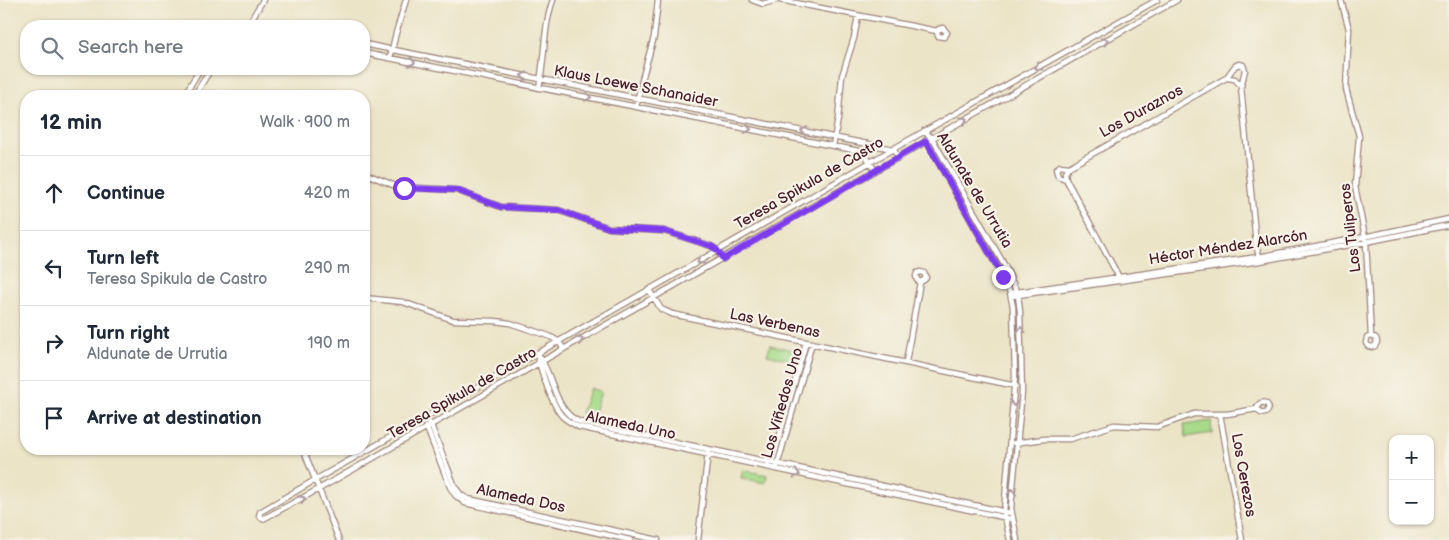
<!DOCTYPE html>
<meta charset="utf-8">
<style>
:root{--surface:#fff;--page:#f6f6f7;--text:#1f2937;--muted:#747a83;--line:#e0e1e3}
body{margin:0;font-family:"Balsamiq Sans",sans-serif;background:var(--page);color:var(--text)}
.controls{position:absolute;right:15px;bottom:15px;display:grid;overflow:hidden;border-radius:10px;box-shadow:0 1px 4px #0004}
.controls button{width:45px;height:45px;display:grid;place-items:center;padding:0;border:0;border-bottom:1px solid var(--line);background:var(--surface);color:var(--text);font:25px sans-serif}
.stop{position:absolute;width:15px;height:15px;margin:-11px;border:4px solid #7c3aed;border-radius:50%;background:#fff}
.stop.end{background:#7c3aed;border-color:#fff;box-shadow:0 1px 5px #0008}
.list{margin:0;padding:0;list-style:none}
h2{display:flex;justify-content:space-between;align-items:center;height:65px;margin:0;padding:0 20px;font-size:21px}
h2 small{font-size:16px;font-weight:400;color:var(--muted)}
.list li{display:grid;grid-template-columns:32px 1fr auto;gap:15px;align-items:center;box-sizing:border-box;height:75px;padding:0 20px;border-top:1px solid var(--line)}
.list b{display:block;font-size:19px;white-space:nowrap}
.list p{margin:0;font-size:16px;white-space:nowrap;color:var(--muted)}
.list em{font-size:16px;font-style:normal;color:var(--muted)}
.icon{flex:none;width:28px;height:28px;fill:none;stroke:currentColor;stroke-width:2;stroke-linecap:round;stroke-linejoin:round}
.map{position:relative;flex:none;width:1449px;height:540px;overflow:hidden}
.search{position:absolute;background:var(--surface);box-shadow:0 1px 4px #0004;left:20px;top:20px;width:350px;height:55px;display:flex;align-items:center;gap:12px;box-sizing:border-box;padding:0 18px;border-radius:20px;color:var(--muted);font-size:19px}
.panel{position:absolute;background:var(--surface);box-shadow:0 1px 4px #0004;left:20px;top:90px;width:350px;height:365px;border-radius:20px}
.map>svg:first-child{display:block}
.green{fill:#a7db8b;stroke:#787d5b}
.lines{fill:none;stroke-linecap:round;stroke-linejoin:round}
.minor-casing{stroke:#9b8279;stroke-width:7}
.minor{stroke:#fff;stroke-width:4.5}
.oneway{stroke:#ae9aa0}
.route{stroke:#7c3aed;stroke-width:6}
.labels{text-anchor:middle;stroke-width:4.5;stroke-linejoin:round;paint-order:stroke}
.street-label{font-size:15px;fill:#4a1f2b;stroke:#f7f3e8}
</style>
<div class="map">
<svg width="1449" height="540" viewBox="0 0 1449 540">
<rect width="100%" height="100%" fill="#f7f3e8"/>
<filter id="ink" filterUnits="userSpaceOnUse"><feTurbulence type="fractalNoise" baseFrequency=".02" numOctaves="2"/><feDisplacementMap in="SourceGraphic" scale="10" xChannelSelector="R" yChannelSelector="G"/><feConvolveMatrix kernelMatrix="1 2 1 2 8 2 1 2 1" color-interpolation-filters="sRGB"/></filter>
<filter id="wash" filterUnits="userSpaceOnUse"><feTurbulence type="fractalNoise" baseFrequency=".0096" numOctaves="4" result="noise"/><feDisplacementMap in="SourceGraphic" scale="20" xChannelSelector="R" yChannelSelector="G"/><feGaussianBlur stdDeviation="1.12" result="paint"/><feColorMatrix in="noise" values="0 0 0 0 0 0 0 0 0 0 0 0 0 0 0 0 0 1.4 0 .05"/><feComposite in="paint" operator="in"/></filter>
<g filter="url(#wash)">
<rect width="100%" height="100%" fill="#ece4c7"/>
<path class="green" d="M 770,345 L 798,351 L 796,361 L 767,355 Z
M 590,388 L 601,392 L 592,417 L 581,413 Z
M 1211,421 L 1212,433 L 1186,437 L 1184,425 Z
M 743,470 L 767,475 L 765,483 L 741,478 Z"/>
</g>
<g filter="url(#ink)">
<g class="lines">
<defs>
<path id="minor" d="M 752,0 L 763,4 L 776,0
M 780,0 L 937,31 L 939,29 L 943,28 L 947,33 L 944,37 L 938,36 L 937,31
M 1157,0 L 893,149 L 689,267 L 315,480 L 260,512 L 259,516 L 263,519 L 319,489 L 927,141 L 1177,0
M 1341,0 L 1349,29 L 1346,89 L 1359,136 L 1355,186 L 1366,242 L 1371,336 L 1367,338 L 1366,343 L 1368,346 L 1372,347 L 1375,346 L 1377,342 L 1376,338 L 1371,336
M 251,20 L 263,0
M 255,23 L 273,26
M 245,26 L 246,22 L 250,20 L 254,21 L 255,26
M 364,44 L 893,149 L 899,158
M 364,53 L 859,151 L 865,154 L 875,171
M 390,58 L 396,33 L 406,0
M 1227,78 L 1235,79 L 1241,86
M 539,88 C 545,58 543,28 553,0
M 184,96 L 200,69
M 194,96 L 211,69
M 636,107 L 643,76 L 654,37 L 658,0
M 924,131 L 932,138 L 1006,268 L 1018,295 L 1020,311 L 1022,392 L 1011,508 L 1017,540
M 926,140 L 1003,277 L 1010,293 L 1013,307 L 1015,376 L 1004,512 L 1010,540
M 833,146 L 838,119 L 842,76 L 854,38 L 858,16
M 364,173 L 398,187 L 456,190 L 501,207 L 558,210 L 609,228 L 664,231 L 711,246 L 717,250 L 723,259
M 1066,179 L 1058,176 L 1056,169 L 1060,166 L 1069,167
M 1121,281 L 1066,179 L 1065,173 L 1069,167 L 1226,78 L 1235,66 L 1239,64 L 1243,65 L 1245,70 L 1241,87 L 1256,244 L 1260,261
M 649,290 L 661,309 L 672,314 L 1016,386
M 1010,293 L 1258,257 L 1364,237 L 1449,219
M 1011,296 L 1260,261 L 1366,242 L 1449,225
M 364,298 L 403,302 L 453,320 L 495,321 L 510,323 L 549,336 L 558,341 L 564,349
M 537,353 C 540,368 552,405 562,416 C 567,421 573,424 579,427 L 1012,519
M 538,354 C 554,375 553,411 580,422 L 1011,513
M 906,362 L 920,282 L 924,280 L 926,278 L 924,273 L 921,272 L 917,273 L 916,276 L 917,280 L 920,282
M1257.5 408a5.5 5.5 0 1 1 11 0a5.5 5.5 0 1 1-11 0Z
M 1220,414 L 1242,540
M 425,418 L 431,425 L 455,487 L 461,495 L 468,499 L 658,540
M 426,426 L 450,487 L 455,495 L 465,503 L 630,540
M 1014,443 L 1044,439 L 1070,439 L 1114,425 L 1157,427 L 1194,414 L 1227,414 L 1257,409
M 303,449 L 339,540
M 772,463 L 806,342
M 777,466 L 812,343
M 698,540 L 708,452"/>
</defs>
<use href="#minor" class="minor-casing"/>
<use href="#minor" class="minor"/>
</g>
<defs><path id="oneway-chevron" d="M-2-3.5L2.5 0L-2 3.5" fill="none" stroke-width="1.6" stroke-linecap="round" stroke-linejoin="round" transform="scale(1.25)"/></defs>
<g class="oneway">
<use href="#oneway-chevron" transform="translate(1105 41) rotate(-29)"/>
<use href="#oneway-chevron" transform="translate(412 62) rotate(11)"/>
<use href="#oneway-chevron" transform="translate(1038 67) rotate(151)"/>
<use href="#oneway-chevron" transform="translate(524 76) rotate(-169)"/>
<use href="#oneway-chevron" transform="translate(588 97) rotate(11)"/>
<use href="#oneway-chevron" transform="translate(964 120) rotate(-29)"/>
<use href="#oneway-chevron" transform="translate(748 129) rotate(11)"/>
<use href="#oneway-chevron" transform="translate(804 131) rotate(-169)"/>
<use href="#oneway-chevron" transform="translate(700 261) rotate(148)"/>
<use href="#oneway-chevron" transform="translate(1021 330) rotate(-92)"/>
<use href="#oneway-chevron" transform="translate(580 340) rotate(-30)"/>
<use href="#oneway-chevron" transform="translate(1014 403) rotate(96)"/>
<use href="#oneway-chevron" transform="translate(797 474) rotate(12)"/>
<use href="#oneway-chevron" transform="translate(1012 492) rotate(-85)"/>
<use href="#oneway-chevron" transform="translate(302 499) rotate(-28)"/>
</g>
</g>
<g class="lines" filter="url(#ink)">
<path class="route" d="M 404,188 L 456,190 L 501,207 L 558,210 L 609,228 L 664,231 L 711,246 L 717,250 L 723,259 L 926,141 L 1003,277"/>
</g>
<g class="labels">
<g class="street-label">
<text transform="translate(636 86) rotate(11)" y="5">Klaus Loewe Schanaider</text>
<text transform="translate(1141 111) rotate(-29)" y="5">Los Duraznos</text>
<text transform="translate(809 183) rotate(-30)" y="5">Teresa Spikula de Castro</text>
<text transform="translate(975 190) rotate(59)" y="5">Aldunate de Urrutia</text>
<text transform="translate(1350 228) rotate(-97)" y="5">Los Tuliperos</text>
<text transform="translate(1228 247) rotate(-9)" y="5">Héctor Méndez Alarcón</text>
<text transform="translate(775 323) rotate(12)" y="5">Las Verbenas</text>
<text transform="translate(462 393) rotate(-30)" y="5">Teresa Spikula de Castro</text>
<text transform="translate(782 403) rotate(-74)" y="5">Los Viñedos Uno</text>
<text transform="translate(631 425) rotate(12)" y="5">Alameda Uno</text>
<text transform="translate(1244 475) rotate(80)" y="5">Los Cerezos</text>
<text transform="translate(521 498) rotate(12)" y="5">Alameda Dos</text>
</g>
</g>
</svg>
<div class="controls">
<button>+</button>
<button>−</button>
</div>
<div class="stop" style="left:404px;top:188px"></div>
<div class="stop end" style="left:1003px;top:277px"></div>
<div class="search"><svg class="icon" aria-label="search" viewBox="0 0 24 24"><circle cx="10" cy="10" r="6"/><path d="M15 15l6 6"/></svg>Search here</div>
<section class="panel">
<h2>12 min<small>Walk · 900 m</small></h2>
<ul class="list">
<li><svg class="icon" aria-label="ahead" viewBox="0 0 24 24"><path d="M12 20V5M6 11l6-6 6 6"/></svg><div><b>Continue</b></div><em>420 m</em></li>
<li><svg class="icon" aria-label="left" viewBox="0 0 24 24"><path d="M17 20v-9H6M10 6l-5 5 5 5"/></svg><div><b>Turn left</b><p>Teresa Spikula de Castro</p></div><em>290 m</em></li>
<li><svg class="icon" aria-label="right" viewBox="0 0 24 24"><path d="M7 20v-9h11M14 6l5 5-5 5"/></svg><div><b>Turn right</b><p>Aldunate de Urrutia</p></div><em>190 m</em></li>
<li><svg class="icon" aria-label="arrive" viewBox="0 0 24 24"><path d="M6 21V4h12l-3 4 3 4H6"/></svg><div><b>Arrive at destination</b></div></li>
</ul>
</section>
</div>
